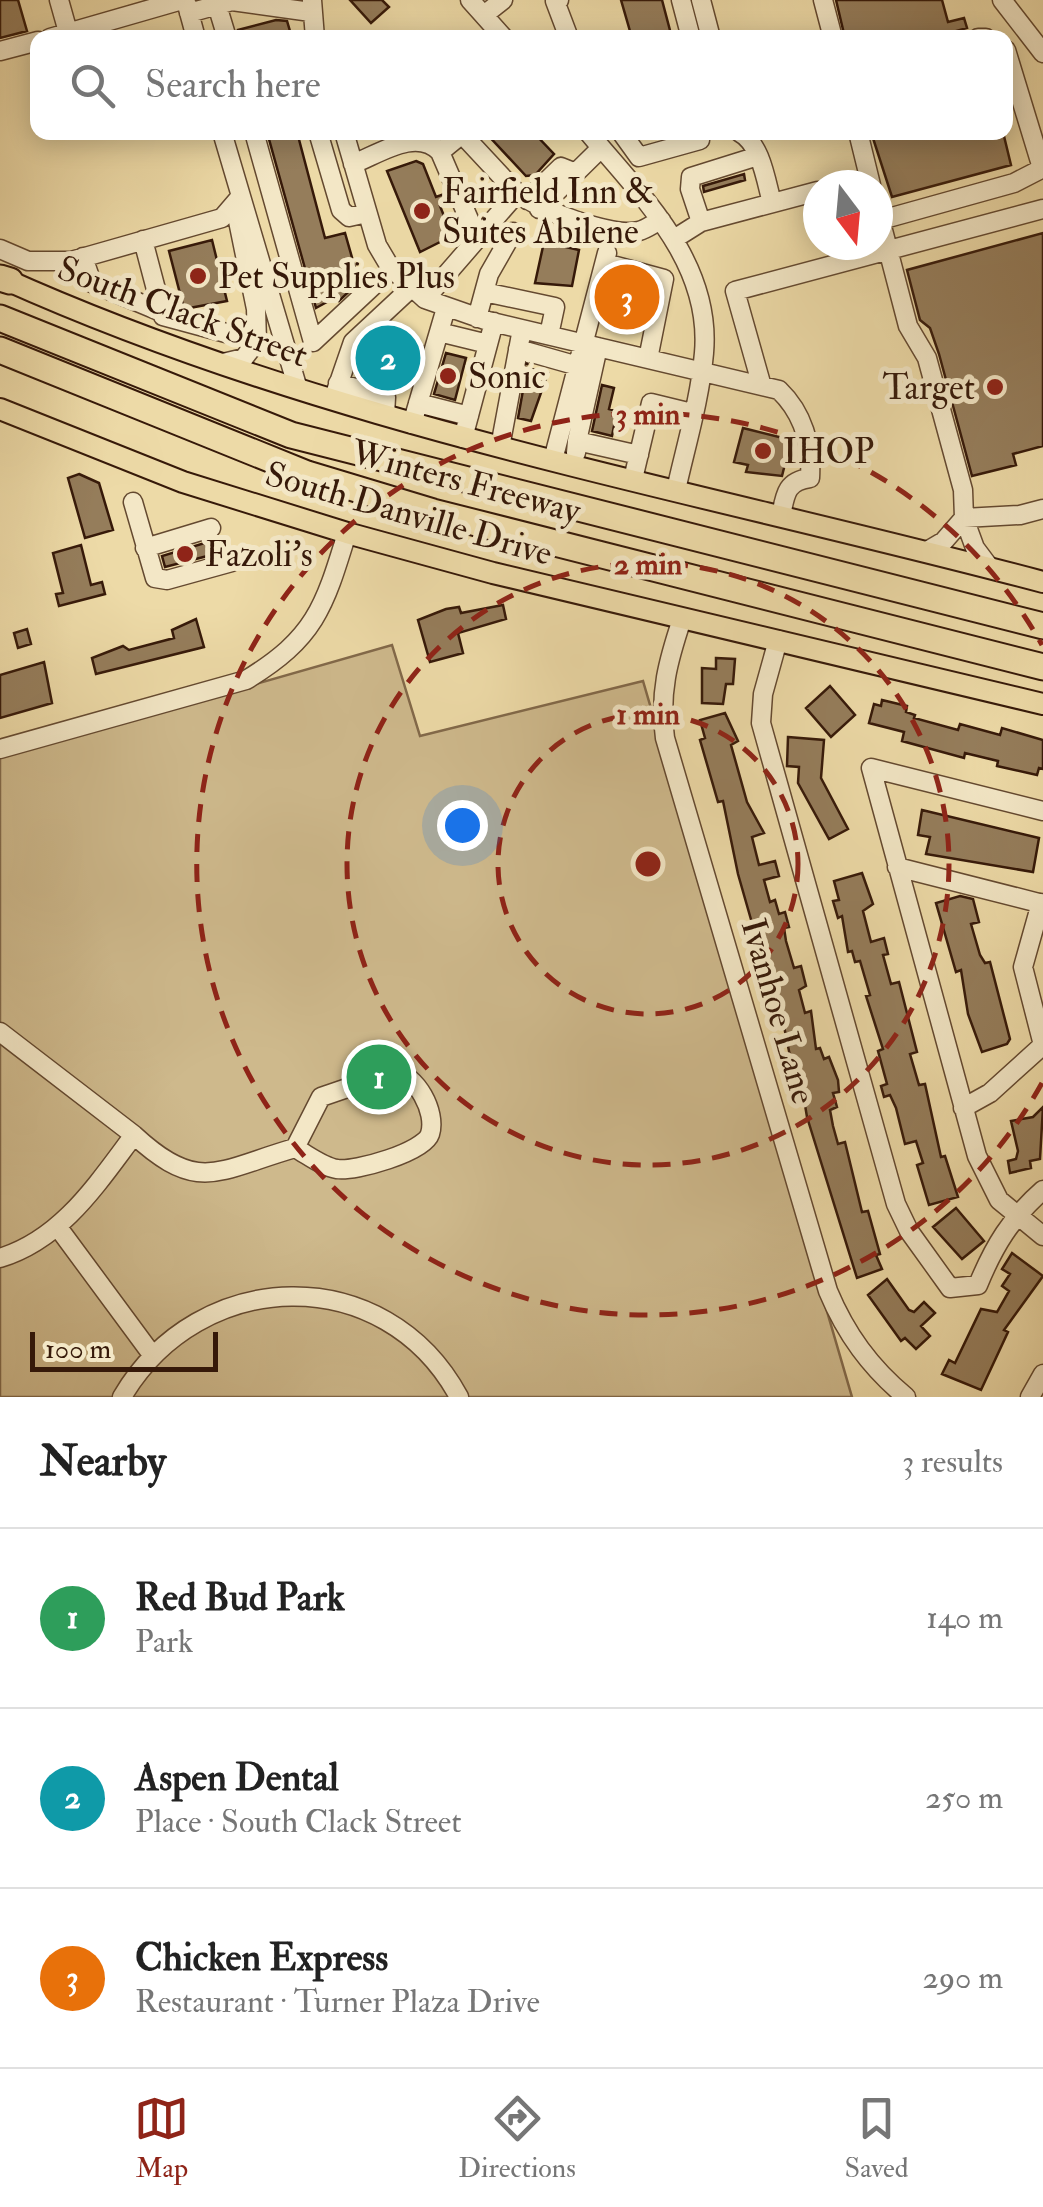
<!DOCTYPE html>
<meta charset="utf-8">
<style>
:root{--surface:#fff;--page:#f6f6f6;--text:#222;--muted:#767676;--line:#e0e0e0;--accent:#8f2418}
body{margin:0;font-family:"IM FELL Double Pica",serif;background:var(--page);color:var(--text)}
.compass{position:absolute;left:803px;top:170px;width:90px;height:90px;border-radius:50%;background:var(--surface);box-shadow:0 5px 25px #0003;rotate:164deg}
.scale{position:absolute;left:30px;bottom:25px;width:188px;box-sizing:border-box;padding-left:10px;border:5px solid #361909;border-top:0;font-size:28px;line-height:35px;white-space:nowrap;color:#361909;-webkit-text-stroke:8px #f3e7c6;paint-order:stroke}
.you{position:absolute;left:462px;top:825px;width:35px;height:35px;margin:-25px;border:8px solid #fff;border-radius:50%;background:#1a73e8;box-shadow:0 0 0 15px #1a73e833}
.badge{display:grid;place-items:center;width:65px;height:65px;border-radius:50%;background:var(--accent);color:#fff;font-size:32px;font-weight:700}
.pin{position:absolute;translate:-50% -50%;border:5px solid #fff;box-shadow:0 2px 10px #0006}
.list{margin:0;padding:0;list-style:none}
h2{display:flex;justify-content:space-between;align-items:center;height:130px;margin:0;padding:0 40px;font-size:42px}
h2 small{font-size:32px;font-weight:400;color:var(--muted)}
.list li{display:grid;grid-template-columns:65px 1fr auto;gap:30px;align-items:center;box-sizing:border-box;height:180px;padding:0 40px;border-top:2px solid var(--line)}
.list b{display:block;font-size:38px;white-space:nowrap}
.list p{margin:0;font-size:32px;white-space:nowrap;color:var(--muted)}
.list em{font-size:32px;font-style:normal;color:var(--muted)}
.icon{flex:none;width:55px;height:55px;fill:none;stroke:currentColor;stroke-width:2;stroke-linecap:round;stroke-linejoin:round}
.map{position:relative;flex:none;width:1043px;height:1397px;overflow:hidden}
.search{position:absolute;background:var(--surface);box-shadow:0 5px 25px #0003;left:30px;right:30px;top:30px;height:110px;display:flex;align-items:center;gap:25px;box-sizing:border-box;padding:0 35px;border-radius:20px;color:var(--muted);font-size:38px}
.sheet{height:670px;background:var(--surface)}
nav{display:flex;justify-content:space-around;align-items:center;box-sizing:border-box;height:140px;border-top:2px solid var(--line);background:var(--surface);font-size:28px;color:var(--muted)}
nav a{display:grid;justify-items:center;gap:5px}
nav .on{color:var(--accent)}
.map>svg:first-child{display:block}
.green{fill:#ceb98c;stroke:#82694a;stroke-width:2.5}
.building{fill:#957d5b;stroke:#361909;stroke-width:2.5}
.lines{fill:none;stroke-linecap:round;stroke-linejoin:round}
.minor-casing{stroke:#644930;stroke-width:21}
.major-casing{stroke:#361909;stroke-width:24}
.highway-casing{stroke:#361909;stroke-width:29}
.minor{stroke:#f3e7c6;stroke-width:18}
.major{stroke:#eddaa7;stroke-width:20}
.highway{stroke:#eddaa7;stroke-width:25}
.ring{fill:none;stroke:#8f2418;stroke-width:5;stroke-dasharray:18 12}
.poi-dot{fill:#8f2418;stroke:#f3e7c6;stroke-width:4}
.labels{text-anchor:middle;stroke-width:10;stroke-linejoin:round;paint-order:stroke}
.poi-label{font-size:35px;fill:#361909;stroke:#f3e7c6;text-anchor:start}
.street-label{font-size:35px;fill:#361909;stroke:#f3e7c6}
.centre{fill:#8f2418;stroke:#f3e7c6;stroke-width:5}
.ring-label{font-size:30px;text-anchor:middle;font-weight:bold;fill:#8f2418;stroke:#f3e7c6;stroke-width:10;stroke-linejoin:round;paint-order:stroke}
</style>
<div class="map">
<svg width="1043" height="1397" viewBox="0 0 1043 1397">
<rect width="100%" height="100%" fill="#eddaa7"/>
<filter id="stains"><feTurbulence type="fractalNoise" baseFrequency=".002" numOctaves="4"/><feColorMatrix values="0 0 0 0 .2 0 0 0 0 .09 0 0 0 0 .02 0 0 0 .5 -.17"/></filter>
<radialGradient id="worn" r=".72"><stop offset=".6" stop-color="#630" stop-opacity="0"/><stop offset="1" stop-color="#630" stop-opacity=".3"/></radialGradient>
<path class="green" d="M 392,645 L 420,736 L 643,681 L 852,1397 L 0,1397 L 0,757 Z"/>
<path class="building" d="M 0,0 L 18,0 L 27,31 L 0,38 Z
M 350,0 L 382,0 L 389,7 L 371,23 Z
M 621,0 L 662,0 L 672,38 L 632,38 Z
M 836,0 L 942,0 L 948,22 L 964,18 L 967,28 L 932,38 L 845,38 Z
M 276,20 L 287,21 L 292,38 L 239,38 L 238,30 Z
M 267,132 L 297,132 L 325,238 L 345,233 L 359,282 L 339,301 L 336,297 L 316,308 Z
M 485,132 L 533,132 L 554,154 L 535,175 L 526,176 Z
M 871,132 L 1003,132 L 1011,165 L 892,197 Z
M 416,161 L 423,164 L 436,197 L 444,194 L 448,203 L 440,206 L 450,231 L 446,233 L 448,238 L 420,252 L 387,171 Z
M 744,174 L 745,180 L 704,192 L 703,186 Z
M 1043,233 L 1043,446 L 1013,454 L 1016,465 L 972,476 L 939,354 L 930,328 L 920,320 L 907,270 Z
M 212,240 L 227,301 L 184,309 L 169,251 Z
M 544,242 L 579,250 L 572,286 L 535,283 Z
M 613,278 L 647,287 L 641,320 L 626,317 L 624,325 L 611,322 L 612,315 L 605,313 Z
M 378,336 L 422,346 L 411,383 L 361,371 L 367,346 Z
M 446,353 L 466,358 L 455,400 L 434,394 Z
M 527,368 L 548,373 L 531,421 L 518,418 Z
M 602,385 L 614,388 L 609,409 L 617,411 L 612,436 L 592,431 Z
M 743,428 L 791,440 L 782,476 L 746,472 L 748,465 L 734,462 Z
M 79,474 L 99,483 L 113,530 L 85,538 L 68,478 Z
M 211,541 L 215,554 L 165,567 L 162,556 Z
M 81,545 L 91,585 L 102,582 L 105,594 L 59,606 L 56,594 L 63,593 L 53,553 Z
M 503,605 L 506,619 L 458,633 L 463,653 L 430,662 L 418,620 L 446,609 L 459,607 L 461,613 Z
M 196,619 L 204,647 L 96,674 L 92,658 L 123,646 L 129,650 L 174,638 L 172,630 Z
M 27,629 L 31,644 L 18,648 L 14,633 Z
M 716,658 L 735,659 L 733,684 L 726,684 L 723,704 L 702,703 L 702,668 L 716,669 Z
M 44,662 L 52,703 L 0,718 L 0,675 Z
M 830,686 L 855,715 L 831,737 L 806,708 Z
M 882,700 L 907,706 L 906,712 L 915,715 L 914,718 L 958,730 L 960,724 L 1000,735 L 1002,728 L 1043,740 L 1043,769 L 1039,768 L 1037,775 L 997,766 L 998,761 L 965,753 L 964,758 L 902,741 L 904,732 L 869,723 L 874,704 L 881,706 Z
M 725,713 L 738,741 L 731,745 L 747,802 L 764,833 L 752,837 L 759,865 L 775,861 L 779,876 L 764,880 L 770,902 L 775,900 L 779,914 L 785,912 L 789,927 L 784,928 L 786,941 L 794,968 L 801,966 L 806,986 L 799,990 L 805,1013 L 811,1011 L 816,1049 L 820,1048 L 824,1059 L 829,1057 L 838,1080 L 839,1092 L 833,1093 L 837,1107 L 830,1110 L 833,1126 L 838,1144 L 845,1142 L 862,1212 L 868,1211 L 880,1254 L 876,1255 L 882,1269 L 857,1278 L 807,1117 L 799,1069 L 794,1070 L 790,1056 L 774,977 L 768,979 L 738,874 L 723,801 L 718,802 L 700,740 L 705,738 L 700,720 Z
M 788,737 L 824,740 L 821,778 L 848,829 L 829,839 L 798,783 L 799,767 L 787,766 Z
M 922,810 L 1039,838 L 1033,872 L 926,854 L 930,837 L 918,835 Z
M 862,873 L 873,904 L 863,911 L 871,942 L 884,938 L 888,954 L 883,955 L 891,984 L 899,982 L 917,1052 L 910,1054 L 919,1085 L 925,1084 L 941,1157 L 945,1156 L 958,1197 L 929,1205 L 917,1165 L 923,1163 L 916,1141 L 905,1144 L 896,1108 L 890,1095 L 884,1097 L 881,1086 L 887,1084 L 878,1051 L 883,1049 L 866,996 L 870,995 L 860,961 L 855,962 L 852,951 L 848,952 L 842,916 L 838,918 L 833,901 L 839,900 L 834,881 Z
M 960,896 L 973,899 L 979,922 L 971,924 L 980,955 L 985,963 L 990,962 L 1010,1039 L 1007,1044 L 982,1052 L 968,1014 L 961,970 L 956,972 L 936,903 Z
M 1043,1107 L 1040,1159 L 1030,1161 L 1031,1168 L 1010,1173 L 1008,1161 L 1016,1159 L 1018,1151 L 1011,1121 L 1033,1117 Z
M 956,1208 L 984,1241 L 962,1259 L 933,1227 Z
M 1012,1253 L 1043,1276 L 1004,1330 L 1008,1332 L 981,1390 L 942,1374 L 949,1360 L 955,1363 L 981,1309 L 997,1312 L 1009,1291 L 1002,1286 L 1010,1274 L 1002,1269 Z
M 887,1279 L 909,1310 L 914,1312 L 924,1302 L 935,1313 L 921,1326 L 930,1336 L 916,1349 L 905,1338 L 901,1341 L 868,1295 Z"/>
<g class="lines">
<defs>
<path id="minor" d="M 59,0 L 68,32
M 312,0 L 315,38
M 470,0 L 504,38
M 559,0 L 555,1 L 569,38
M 681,0 L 691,38
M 701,0 L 711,38
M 823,0 L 833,38
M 1002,0 L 1043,53
M 187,5 L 196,38
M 217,5 L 227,38
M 189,13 L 232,1 L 311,12
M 484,15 L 503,0
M 50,38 L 182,0
M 978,38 L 986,38
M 1006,50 L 1042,168
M 0,51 L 38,41
M 222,132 L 298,389
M 254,132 L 313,342 L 374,285
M 318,132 L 341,210 L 349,217 L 367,213
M 344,132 L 377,245 L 390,267 L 425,299 L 488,321 L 779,390 C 803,413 812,445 810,478 C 786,481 785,495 781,516
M 588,132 C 641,196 712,262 704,353 C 700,399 686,445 676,490
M 621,132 L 639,157 L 700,140 L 698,132
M 739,132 C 761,143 766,181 772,203
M 858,132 L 871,185
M 440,152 L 474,231 L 480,236
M 353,164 C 379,154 417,127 440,152 L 462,134 L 517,193
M 841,185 L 869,178
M 527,200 L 561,167 L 576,173
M 539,209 L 601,148
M 878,211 L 908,326 L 927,358 L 963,490 L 964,518 L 975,548 L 990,568
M 881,220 L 1014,183 L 1043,168
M 701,222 L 690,189 L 691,177 L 758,156
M 674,239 L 701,222 L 818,191
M 143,240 L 163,316 L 226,333
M 0,249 L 28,261 L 71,261 L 222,218 L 240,197
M 83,257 L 92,283 L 159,311
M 605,263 L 664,279 L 648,359
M 484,292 L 555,307 L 549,335
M 425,299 L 517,193 C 538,209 613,238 639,231 C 647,229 654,223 661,220
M 477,318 L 489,274 L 513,232
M 439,332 L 488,344
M 518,349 L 578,366
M 223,363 L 244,358 L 257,341 L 256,309 L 237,216 L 241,205
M 338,383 L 386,397 L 385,415
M 761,383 L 735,291 L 1043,209
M 333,400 L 353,342 L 411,288
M 418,403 L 469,416
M 412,424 L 446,308
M 463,438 L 494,322
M 577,441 L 598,347
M 500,447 L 522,329
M 576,453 L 577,441 L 639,455
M 553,460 L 607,253
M 633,479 L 651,403 L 692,413
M 133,502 L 155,578 L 167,580 L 232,562
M 145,548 L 211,528
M 927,551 L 944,541 L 964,518 L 1020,515 L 1043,509
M 682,619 C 668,661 659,693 665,738 L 828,1291 C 846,1334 870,1367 906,1397
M 778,640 L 763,694 L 761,723 L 896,1204 L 909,1231 L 950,1288 L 978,1285 C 994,1246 1011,1218 1043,1190
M 0,749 L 246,680 C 315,638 324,608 347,533
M 1043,811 L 871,768 L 977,1156 L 999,1200 L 1043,1236
M 897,867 L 1043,904
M 1041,903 L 1023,967 L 1043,1045
M 0,1032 L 134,1135 C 97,1184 62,1239 0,1258
M 394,1072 C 416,1074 437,1112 430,1134 C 424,1152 355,1172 337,1169 C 323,1167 308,1155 295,1148 L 321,1097 Z
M 963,1108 L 990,1093 L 1043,1045
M 134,1135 C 199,1195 218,1170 295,1148
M 57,1226 L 153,1356
M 122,1397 C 199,1266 385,1260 459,1397
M 1030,1397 L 1043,1374"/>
<path id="major" d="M 0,277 C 332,427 693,489 1043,582
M 0,409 L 183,482 L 347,533 L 493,573 L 1043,704"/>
<path id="highway" d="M 0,278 L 10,281
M 0,318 L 291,435 L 1043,626
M 0,350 L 307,474 L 433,512 L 1043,667"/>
</defs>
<use href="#minor" class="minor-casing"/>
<use href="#major" class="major-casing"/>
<use href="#highway" class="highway-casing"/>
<use href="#minor" class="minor"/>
<use href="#major" class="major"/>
<use href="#highway" class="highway"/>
</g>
<g class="ring">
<circle cx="648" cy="864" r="150"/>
<circle cx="648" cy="864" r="301"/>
<path d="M1042 1083A451 451 0 1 1 1042 645"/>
</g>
<g class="poi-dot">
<circle cx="422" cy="211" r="10"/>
<circle cx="198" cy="276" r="10"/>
<circle cx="448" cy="376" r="10"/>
<circle cx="995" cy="387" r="10"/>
<circle cx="763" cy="451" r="10"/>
<circle cx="185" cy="554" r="10"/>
</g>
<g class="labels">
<g class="poi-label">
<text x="442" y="203">Fairfield Inn &amp;<tspan x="442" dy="40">Suites Abilene</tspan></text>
<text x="218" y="288">Pet Supplies Plus</text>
<text x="468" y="388">Sonic</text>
<text x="975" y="399" text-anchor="end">Target</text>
<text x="783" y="463">IHOP</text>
<text x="205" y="566">Fazoli's</text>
</g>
<g class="street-label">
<text transform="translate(183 311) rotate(20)" y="12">South Clack Street</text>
<text transform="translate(466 481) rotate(15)" y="12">Winters Freeway</text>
<text transform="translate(409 513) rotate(16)" y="12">South Danville Drive</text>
<text transform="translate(779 1011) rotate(74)" y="12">Ivanhoe Lane</text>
</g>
</g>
<circle cx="648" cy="864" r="15" class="centre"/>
<g class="ring-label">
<text x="648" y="424">3 min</text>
<text x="648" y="574">2 min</text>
<text x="648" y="724">1 min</text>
</g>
<rect width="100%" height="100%" filter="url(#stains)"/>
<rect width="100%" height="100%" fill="url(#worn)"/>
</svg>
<svg class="compass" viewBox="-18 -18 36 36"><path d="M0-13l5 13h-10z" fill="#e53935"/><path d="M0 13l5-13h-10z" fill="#767676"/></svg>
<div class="scale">100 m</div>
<div class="you"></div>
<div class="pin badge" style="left:379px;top:1077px;background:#2e9e5b">1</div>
<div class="pin badge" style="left:388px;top:358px;background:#0f9aa8">2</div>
<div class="pin badge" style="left:627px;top:297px;background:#e8710a">3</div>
<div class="search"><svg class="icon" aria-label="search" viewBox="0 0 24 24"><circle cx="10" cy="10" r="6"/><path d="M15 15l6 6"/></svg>Search here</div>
</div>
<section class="sheet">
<h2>Nearby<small>3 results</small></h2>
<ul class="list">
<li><span class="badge" style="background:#2e9e5b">1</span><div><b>Red Bud Park</b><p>Park</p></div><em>140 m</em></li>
<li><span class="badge" style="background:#0f9aa8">2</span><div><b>Aspen Dental</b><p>Place · South Clack Street</p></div><em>250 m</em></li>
<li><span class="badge" style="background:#e8710a">3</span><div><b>Chicken Express</b><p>Restaurant · Turner Plaza Drive</p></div><em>290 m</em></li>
</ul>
</section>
<nav>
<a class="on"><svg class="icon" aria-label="map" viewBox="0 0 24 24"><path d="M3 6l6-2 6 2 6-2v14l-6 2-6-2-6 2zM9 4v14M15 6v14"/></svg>Map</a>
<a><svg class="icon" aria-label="directions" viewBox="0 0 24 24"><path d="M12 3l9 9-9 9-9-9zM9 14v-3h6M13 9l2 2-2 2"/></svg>Directions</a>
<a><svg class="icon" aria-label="saved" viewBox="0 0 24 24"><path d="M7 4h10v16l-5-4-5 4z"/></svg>Saved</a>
</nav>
